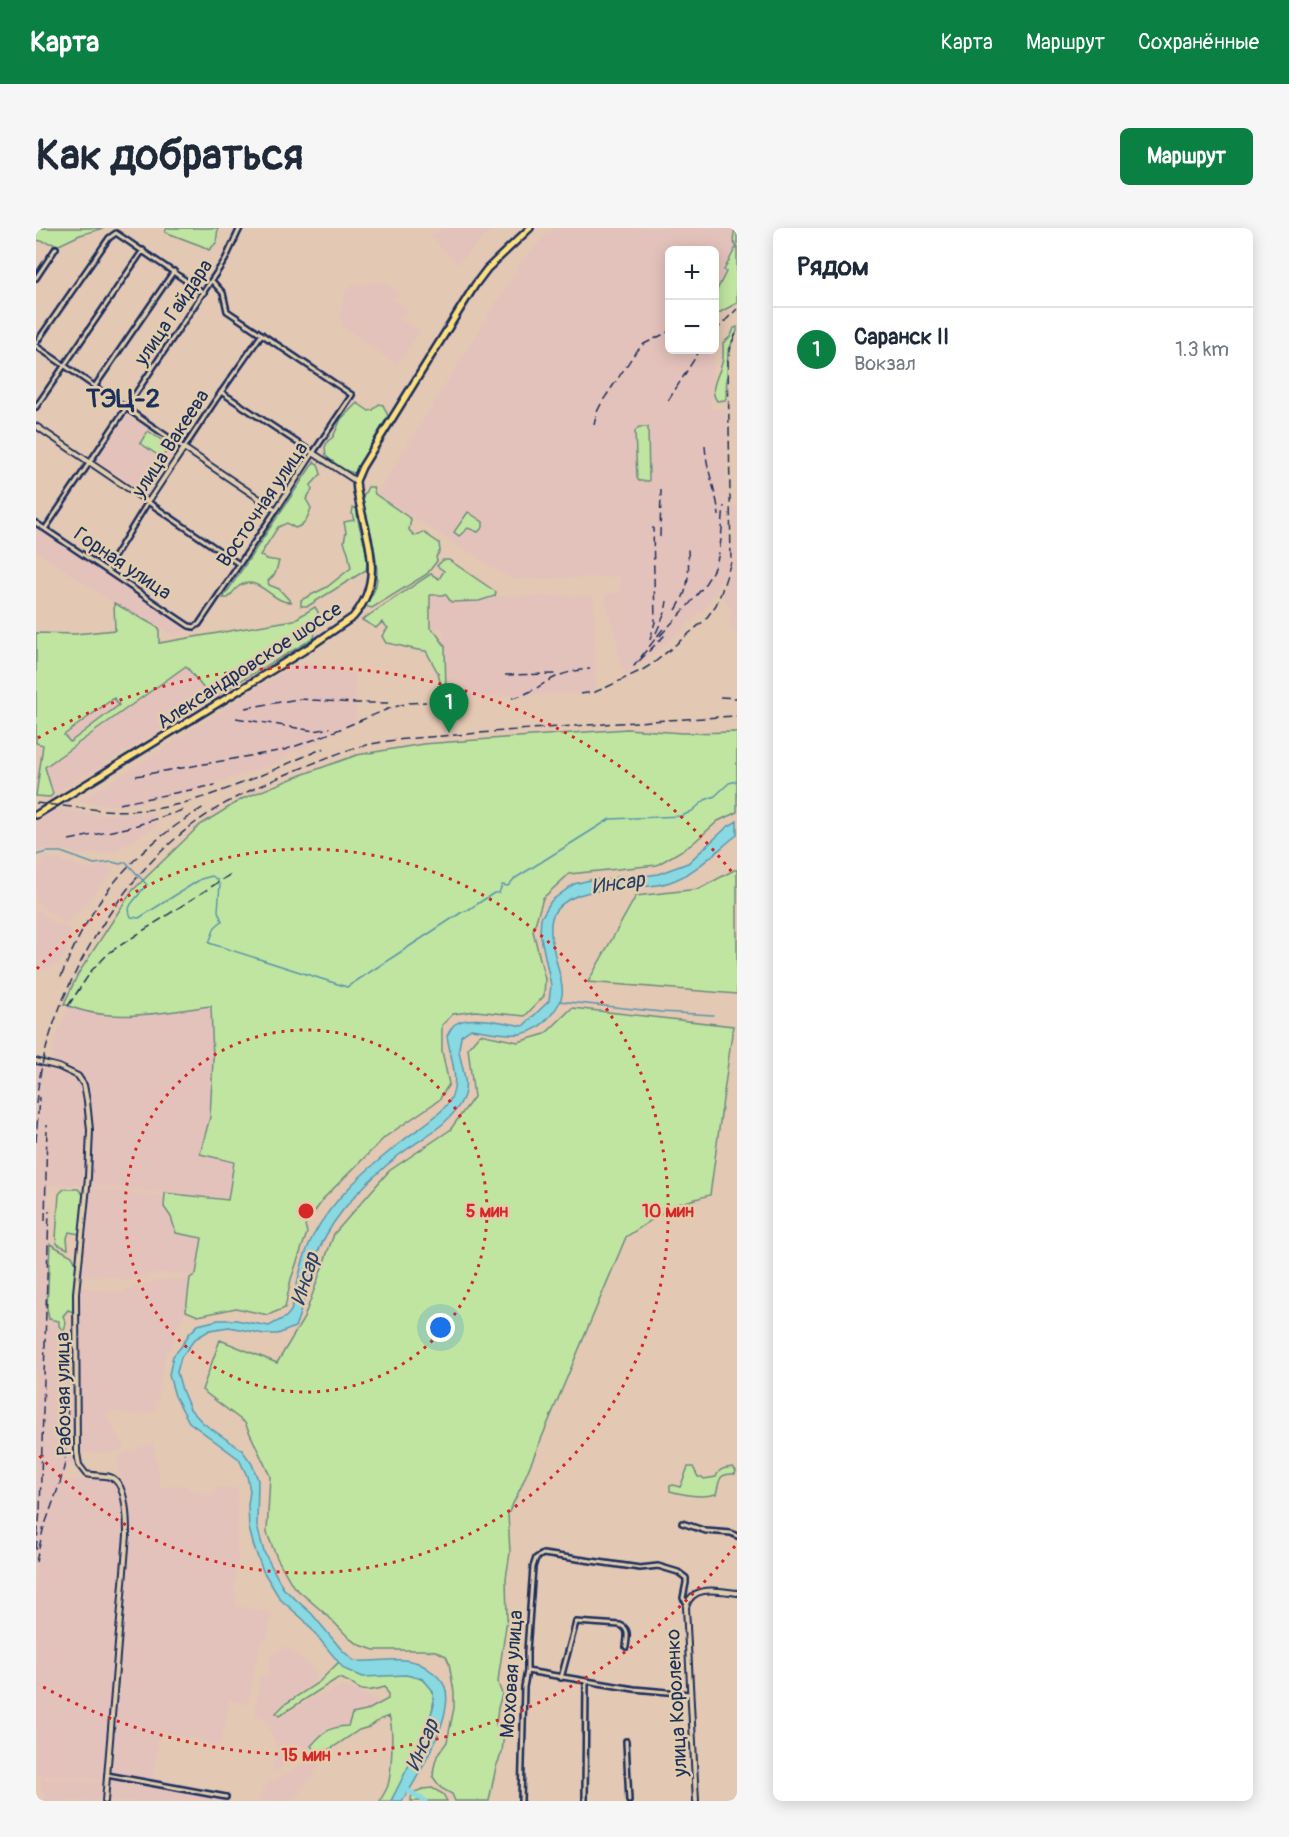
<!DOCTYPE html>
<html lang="ru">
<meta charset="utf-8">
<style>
:root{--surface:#fff;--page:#f6f6f7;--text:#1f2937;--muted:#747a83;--line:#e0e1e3;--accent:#0b8043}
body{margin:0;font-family:Pangolin,sans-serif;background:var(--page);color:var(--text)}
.controls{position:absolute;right:18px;top:18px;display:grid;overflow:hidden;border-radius:9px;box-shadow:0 3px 15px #0003}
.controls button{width:54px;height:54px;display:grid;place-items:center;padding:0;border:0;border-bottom:2px solid var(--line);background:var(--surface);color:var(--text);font:30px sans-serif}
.you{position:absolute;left:405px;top:1100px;width:21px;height:21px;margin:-15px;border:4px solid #fff;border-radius:50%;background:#1a73e8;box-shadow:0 0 0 9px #1a73e833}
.badge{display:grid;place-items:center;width:39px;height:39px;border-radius:50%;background:var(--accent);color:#fff;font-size:20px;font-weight:700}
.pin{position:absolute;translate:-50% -50px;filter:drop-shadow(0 2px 3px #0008)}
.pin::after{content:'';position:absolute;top:32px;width:21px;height:18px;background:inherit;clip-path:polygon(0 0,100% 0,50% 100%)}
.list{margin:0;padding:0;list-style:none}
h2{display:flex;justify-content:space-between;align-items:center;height:78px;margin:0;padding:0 24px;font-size:26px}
h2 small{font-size:20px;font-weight:400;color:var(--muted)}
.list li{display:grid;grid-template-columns:39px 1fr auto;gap:18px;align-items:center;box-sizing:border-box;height:84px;padding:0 24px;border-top:2px solid var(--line)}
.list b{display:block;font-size:22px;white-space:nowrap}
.list p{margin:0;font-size:20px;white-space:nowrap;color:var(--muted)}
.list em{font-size:20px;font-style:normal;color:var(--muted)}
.map{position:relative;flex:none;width:701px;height:1573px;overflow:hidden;border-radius:9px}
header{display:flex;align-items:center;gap:36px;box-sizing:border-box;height:84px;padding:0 30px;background:var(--accent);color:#fff}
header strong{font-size:28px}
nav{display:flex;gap:33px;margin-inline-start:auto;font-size:21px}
.intro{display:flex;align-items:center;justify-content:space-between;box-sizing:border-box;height:144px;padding:0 36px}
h1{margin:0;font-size:42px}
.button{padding:15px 27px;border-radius:9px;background:var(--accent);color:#fff;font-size:21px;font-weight:700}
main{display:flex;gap:36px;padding:0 36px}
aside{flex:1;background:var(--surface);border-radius:9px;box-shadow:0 3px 15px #0003}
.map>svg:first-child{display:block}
.built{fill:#e4c2bc}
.green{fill:#bfe5a0;stroke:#6d8a7f;stroke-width:1.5;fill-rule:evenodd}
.water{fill:#88d9e1;stroke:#5c95ad;stroke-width:1.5}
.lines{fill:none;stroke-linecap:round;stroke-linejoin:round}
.stream{stroke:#5c95ad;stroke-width:1.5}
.river{stroke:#88d9e1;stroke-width:5}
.minor-casing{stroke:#1b2f5e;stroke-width:8}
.tertiary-casing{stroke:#1b2f5e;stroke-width:8}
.primary-casing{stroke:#1b2f5e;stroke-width:10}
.minor{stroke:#e2cdac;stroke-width:3}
.tertiary{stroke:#e2cdac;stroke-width:4}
.primary{stroke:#fddf80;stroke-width:5}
.rail{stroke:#1b2f5e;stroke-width:1.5;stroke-dasharray:9 4.5;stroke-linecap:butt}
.ring{fill:none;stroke:#d62828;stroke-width:3;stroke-dasharray:3 6}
.labels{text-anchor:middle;stroke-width:5;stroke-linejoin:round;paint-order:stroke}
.street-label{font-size:20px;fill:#1b2f5e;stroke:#e2cdac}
.water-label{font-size:21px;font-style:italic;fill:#26406b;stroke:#e2cdac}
.district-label{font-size:26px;font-weight:bold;fill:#1b2f5e;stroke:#e2cdac}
.centre{fill:#d62828;stroke:#e2cdac;stroke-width:3}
.ring-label{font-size:18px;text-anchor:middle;font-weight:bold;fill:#d62828;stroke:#e2cdac;stroke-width:5;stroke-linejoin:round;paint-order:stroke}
</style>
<header>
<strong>Карта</strong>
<nav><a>Карта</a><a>Маршрут</a><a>Сохранённые</a></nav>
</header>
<div class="intro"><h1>Как добраться</h1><a class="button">Маршрут</a></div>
<main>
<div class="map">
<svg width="701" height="1573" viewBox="0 0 701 1573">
<rect width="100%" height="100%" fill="#e3c8b3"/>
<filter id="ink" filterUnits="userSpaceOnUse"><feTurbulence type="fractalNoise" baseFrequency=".0167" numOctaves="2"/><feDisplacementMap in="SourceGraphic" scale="12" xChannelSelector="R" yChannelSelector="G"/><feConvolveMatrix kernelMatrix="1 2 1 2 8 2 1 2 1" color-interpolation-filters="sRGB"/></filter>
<g filter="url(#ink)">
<path class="built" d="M 406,0 L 457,0 L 421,36 L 396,9 Z
M 519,0 L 699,0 L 697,12 L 700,19 L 693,31 L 688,42 L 690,44 L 679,66 L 678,22 L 634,22 L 634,122 L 678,123 L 675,181 L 688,181 L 690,185 L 691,232 L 689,251 L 692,252 L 694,336 L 692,344 L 682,356 L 684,358 L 675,370 L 676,371 L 666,385 L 664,384 L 655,395 L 652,393 L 646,402 L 592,446 L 584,437 L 582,417 L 569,371 L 569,366 L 584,365 L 584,347 L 579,349 L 476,351 L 443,331 L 444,328 L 431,324 L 417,315 L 418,314 L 413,312 L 341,266 L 485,35 L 513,3 L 515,4 Z
M 345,54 L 360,61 L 362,65 L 358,72 L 372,81 L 365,92 L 384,103 L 361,137 L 307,98 L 304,89 L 309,64 L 314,59 L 324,56 Z
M 91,187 L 142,221 L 112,267 L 60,233 Z
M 701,278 L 701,404 L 693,398 L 696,383 L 686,366 L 696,338 L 698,302 L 696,279 Z
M 0,298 L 150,399 L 146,406 L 137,407 L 78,375 L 0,323 Z
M 395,368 L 558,368 L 560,460 L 556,463 L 545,465 L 410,470 L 408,400 L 395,400 Z
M 268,435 L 319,446 L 320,492 L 264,523 L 263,521 L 251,526 L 250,530 L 239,536 L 184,554 L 168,557 L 168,562 L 86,578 L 43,574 L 240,448 Z
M 150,438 L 175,470 L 137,495 L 17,566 L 8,540 Z
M 78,470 L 84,477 L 34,514 L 28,507 Z
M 18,580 L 65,587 L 117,585 L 121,598 L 77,625 L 39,626 L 31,622 L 0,621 L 0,591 Z
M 9,628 L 56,642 L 67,636 L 77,644 L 30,697 L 0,673 L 0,648 Z
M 0,680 L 17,694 L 36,702 L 28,728 L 23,737 L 0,742 Z
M 33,778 L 76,788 L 116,786 L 176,778 L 177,832 L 174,889 L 164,926 L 198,934 L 193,972 L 54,957 L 56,905 L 52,862 L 46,848 L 36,839 L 15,833 L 19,811 Z
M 0,838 L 34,846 L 42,852 L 45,857 L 49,873 L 52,918 L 49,957 L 12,957 L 12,978 L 15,978 L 11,1080 L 13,1091 L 23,1092 L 23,1098 L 28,1103 L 27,1111 L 38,1113 L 40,1237 L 31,1237 L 27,1253 L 71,1250 L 77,1252 L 82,1257 L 87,1275 L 89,1300 L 70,1552 L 0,1547 Z
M 53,960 L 128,968 L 128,979 L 135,989 L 140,1005 L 166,1010 L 160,1046 L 122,1045 L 88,1053 L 76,1048 L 43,1047 Z
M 149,1050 L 154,1050 L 150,1083 L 140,1103 L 135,1121 L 130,1123 L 120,1181 L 106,1188 L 79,1183 L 70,1185 L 88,1219 L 77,1225 L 43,1225 L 42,1061 L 51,1060 L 86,1064 L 97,1059 L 120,1053 Z
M 117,1215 L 125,1259 L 145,1257 L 177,1270 L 179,1259 L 202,1260 L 201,1315 L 202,1335 L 198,1361 L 198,1366 L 201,1366 L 200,1378 L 236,1385 L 231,1410 L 225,1413 L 212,1476 L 194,1472 L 184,1518 L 124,1503 L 116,1553 L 74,1546 L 93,1314 L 92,1281 L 81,1233 L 85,1227 Z
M 249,1419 L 258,1424 L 275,1439 L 281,1451 L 241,1483 L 243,1489 L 276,1471 L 306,1457 L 347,1474 L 240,1543 L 235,1536 L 243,1527 L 235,1504 L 228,1491 L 221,1488 L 220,1481 L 224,1448 L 233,1446 L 235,1427 Z
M 279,1529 L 286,1534 L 262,1567 L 256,1573 L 222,1573 L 228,1558 Z
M 73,1549 L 173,1567 L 191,1573 L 71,1573 Z
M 4,1551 L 69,1555 L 67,1573 L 9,1573 Z"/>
<path class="green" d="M 0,0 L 68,0 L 44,7 L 23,17 L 0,12 Z
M 131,0 L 182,0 L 180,15 L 173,22 L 166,18 L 129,4 Z
M 699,0 L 701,0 L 701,75 L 679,87 L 679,66 L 690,44 L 688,42 L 700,19 L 697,12 Z
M 701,99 L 701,103 L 692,124 L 690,170 L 689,172 L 681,173 C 672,161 683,148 686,135 C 688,129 687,121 687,115 L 695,108 L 698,100 Z
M 321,175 L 333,183 L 337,182 L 343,176 L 347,177 L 352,188 L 319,245 C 309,244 298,235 290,228 L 289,219 L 292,213 L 297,209 L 305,191 Z
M 603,199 L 612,199 L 613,253 L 603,253 L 601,250 L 599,203 Z
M 112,203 L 134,218 L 126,230 L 104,215 Z
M 278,234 L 282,236 L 285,246 L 275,257 L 276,262 L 270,271 L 275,280 C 272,289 269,297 259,300 L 251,295 L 242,299 L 224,327 L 230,331 L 243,333 L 239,346 L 232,353 L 233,357 L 243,361 L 255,374 C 236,376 222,344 202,359 C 198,362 195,367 192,370 L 187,370 Z
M 332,259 L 337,259 L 339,266 L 375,291 L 373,302 L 379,308 L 387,304 L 403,315 L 404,323 L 400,329 L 401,333 L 391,346 L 336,380 L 329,378 C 333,372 339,364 340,357 C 345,335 331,294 326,271 Z
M 317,280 L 321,280 C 319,297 335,322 330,342 L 272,378 L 265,378 L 265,372 L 291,359 L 315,340 L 312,324 L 308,314 L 310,304 L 308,294 L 318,292 L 316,286 Z
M 432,284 L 447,294 L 447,299 L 442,304 L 432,300 L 423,308 L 418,304 Z
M 407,332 L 413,332 L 460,364 L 459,368 L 443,373 L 415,374 L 410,367 L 394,367 L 394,400 L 400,405 L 409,418 L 410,467 L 407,466 L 402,445 L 390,423 C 376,422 365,417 350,415 L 346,408 L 352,400 L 346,394 L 340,400 L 326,392 L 395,346 L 403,351 L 408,343 L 401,338 Z
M 78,375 L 123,400 L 123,415 L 258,392 L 279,379 L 282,384 L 278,410 L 175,470 L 150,438 L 9,539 L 17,566 L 14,569 L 0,568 L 7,517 L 0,515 L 0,405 L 39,406 L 79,402 ZM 78,470 L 83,477 L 34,514 L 28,507 Z
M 591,501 L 646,505 L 701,504 L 701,584 L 682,593 L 655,617 L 621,637 L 533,646 L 507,670 L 497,703 L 509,751 L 508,768 L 489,788 L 440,783 L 417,786 L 406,797 L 406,823 L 413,856 L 403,872 L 349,909 L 289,969 L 269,997 L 271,1005 L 255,1051 L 249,1080 L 232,1087 L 200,1080 L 162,1088 L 150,1083 L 154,1050 L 160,1046 L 166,1010 L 140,1005 L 135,989 L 128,979 L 129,965 L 192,972 L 198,934 L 164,926 L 174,889 L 177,832 L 175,778 C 127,784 74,797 28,776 L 42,746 L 96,663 L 164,597 L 206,571 L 265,547 L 321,527 L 387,516 Z
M 698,642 L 701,642 L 701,766 L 552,754 L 600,668 L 663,661 Z
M 536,780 L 697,798 L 674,967 L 638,977 L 590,1009 L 485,1259 L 472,1286 L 474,1325 L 470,1350 L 471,1391 L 463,1445 L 462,1455 L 466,1466 L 462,1480 L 460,1497 L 468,1504 L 466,1524 L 460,1539 L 453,1573 L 419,1573 L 416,1566 L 405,1560 L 397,1549 L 398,1539 L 401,1528 L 411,1514 L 418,1480 L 418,1464 L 413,1435 L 410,1428 L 400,1423 L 388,1422 L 338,1422 L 324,1417 L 314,1411 L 293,1389 L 257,1358 L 241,1330 L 231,1305 L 234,1248 L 209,1195 L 166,1162 L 184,1112 L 241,1135 L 268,1090 L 298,1006 L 353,943 L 414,902 L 438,869 L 432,820 L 444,806 L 482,814 L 509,806 Z
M 28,961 L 42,961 L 48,967 L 44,1006 L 33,1004 L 31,1010 L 32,1021 L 21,1016 L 20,1010 L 23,966 Z
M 14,1016 L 36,1028 L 40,1036 L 37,1084 L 32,1082 L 27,1088 L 30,1095 L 28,1103 L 23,1098 L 23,1093 L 13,1091 L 11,1080 Z
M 652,1239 L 657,1239 L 662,1249 L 666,1249 L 668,1251 L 680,1249 C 683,1240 689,1240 697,1239 L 700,1243 L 699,1246 C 681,1245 684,1253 680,1266 C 664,1270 650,1267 634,1263 L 634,1258 L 637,1257 L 644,1259 L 645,1257 Z
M 303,1434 C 319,1455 345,1445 368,1447 C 380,1447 394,1453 397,1465 C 402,1492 368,1549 355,1573 L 344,1573 C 346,1569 349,1564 351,1560 C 356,1547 358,1500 353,1488 L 345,1491 L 333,1499 L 323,1502 L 296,1520 L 282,1526 L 275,1518 C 287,1504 293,1499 312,1498 L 316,1486 L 330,1483 L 352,1471 L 352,1466 L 349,1459 C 315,1469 326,1455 302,1450 L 243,1488 L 240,1485 L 249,1476 L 283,1454 Z
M 396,1560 L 407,1566 L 411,1573 L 375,1573 L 376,1565 L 387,1561 Z"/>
<path class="water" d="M 701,593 L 701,607 C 680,623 659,646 634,654 C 601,665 543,653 520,682 C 507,698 522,734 525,753 C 526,758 527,763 526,767 C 525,774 520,781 515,787 C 492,816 468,805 435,801 L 425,808 C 425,812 423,817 423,821 C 424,837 434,854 427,870 C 415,897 385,910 363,927 C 343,943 323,962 307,982 C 295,997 283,1018 277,1038 C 271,1058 267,1079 259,1099 L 242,1106 L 228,1106 L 193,1099 L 174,1102 L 159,1111 L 145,1129 L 141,1144 L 146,1162 L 154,1181 L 167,1195 L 206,1222 L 216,1236 L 222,1252 L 221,1298 L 228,1324 L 247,1360 L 276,1386 L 305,1421 L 318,1433 C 338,1435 362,1428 382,1435 C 391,1439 405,1449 409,1459 C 419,1486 382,1550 366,1573 L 355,1573 L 388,1507 L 398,1477 L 397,1463 L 387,1451 L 370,1447 L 327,1449 L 308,1441 L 268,1392 L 244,1371 L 227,1343 L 218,1319 L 213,1300 L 212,1277 L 214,1263 L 211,1248 L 203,1231 L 153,1194 L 139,1168 L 133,1147 L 137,1128 L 145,1119 L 153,1106 L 162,1097 L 182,1092 L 200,1092 L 233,1098 L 250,1089 L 255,1083 C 261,1058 265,1031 277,1008 C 298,969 330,942 364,915 C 378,903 408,886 415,870 C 424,851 414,828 411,808 C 413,804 416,798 419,796 C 434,786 470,795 487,798 L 513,773 L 515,757 L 504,705 L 505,690 L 515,673 L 538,656 L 558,651 L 570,653 L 584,648 L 595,650 L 622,646 L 652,635 L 691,599 Z"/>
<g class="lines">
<path class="stream" d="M 0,627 L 11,624 L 25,624 L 58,636 L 76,634 L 84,636 L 90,634 L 111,657 C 105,661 105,665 100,670 C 94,677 91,680 95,689 L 103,690 L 165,651 L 176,648 L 182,652
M 184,656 L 182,683 L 186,693 L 179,699 L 173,715 L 311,759 L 426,684 L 432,682 L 458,665 L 463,665 L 466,657 L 472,658 L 478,651 L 574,591 L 646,588 L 656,583 L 669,572 L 679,568 L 693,555 L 701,553
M 523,773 L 625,784 L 677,787"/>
<path class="river" d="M 368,1560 L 389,1573"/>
<defs>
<path id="minor" d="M 0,50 L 20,20
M 176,53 L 187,65 L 191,83 L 316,167 L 277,225 L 185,164
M 0,115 L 73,10 L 80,5 L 168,65
M 0,118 L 148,220 L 179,173 L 226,106
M 59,158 L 138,43
M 0,179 L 107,22
M 0,295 L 153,398 L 158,399 L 163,396 L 240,282
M 9,301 L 189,32 L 204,0
M 70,342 L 112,274 L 203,336
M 646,1295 L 670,1303 L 695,1305 L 701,1308
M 491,1443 L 598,1461 L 654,1466
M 525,1450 L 540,1394 L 584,1397 C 594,1401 591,1409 590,1419
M 590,1513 L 593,1573
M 71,1547 L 190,1569
M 485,1573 L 488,1459 L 491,1443 L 491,1423 L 497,1339 L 500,1330 L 507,1326 L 604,1340 L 622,1338 L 642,1344 L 650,1350 L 650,1355 L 647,1370 L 651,1375
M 549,1573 L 550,1454"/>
<path id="tertiary" d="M 0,198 L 112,274 L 148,220 L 240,282 L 277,225 L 320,253
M 0,833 L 23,839 L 42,848 L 48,857 L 51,873 L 54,902 L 52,949 L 40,1065 L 41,1225 L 43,1237 L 50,1246 C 58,1248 66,1247 74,1249 C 91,1254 91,1293 91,1307 L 69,1573
M 660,1573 L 650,1379 C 656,1356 683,1363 701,1365"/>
<path id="primary" d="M 0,587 L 272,420 L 317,389 C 351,350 329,308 321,263 L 320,253 L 326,239 L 439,57 L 451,41 L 494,0"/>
</defs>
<use href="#minor" class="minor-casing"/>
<use href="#tertiary" class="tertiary-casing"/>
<use href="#primary" class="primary-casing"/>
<use href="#minor" class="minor"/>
<use href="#tertiary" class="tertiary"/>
<use href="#primary" class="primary"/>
<path class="rail" d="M 678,104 L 701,81
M 632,173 L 664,122
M 558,197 L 561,184 L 566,174 L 599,125 L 608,116 L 634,103
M 669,217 C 670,242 681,264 683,288
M 624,309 L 625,262
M 640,382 C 654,360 653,346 652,321
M 627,401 L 598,438 L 631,405
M 620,405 L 629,385 L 631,373
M 624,408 C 645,384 673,360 682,329 C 686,312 686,295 688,278
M 614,412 L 619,394 L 617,299
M 469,447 L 522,446
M 544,466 L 559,464 L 571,459 L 608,441 L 619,434 L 669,392 L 680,377 L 685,365 L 695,334 L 692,132 L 696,114 L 701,104
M 684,469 L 701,470
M 476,470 C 493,467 505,456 520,449 C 531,444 543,442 554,441
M 209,480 L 263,471 L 318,475 L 357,475
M 200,490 L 279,503 L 294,500
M 100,548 L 248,522 L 280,511 L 352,481 L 372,475 L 390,474
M 0,575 C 40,579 84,587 124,580 C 181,570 235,542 288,520
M 83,576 L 179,557
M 33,612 L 95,599 L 147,582
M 25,749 C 57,669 95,624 168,579
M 32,778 L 56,742 L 74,724 L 195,646
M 0,876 C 6,813 31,753 65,699 C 95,651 135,607 185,578 C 208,564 233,554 258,543 C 281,534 303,524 326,518 C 364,509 404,509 443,505 C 529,498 615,493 701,488
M 0,914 L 3,869
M 9,993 L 11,897
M 0,1322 L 4,1283 L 13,983
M 0,1334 L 7,1302 L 24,1255 L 29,1235 L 32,1175"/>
</g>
</g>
<g class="ring">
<circle cx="270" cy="983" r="181"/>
<path d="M1 741A362 362 0 1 1 1 1225"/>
<path d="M699 1318A544 544 0 0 1 2 1456M2 510A544 544 0 0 1 699 648"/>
</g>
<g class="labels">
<g class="street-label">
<text transform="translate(137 84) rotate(-56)" y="7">улица Гайдара</text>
<text transform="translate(134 215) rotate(-57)" y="7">улица Вакеева</text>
<text transform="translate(226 276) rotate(-56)" y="7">Восточная улица</text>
<text transform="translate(87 335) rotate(34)" y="7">Горная улица</text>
<text transform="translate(213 437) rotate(-33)" y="7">Александровское шоссе</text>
<text transform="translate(27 1166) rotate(-91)" y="7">Рабочая улица</text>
<text transform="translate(475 1446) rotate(-86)" y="7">Моховая улица</text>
<text transform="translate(640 1475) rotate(-93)" y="7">улица Короленко</text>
</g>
<g class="water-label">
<text transform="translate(582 655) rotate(-8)" y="7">Инсар</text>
<text transform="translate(269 1051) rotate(-73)" y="7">Инсар</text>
<text transform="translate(386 1517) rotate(-67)" y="7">Инсар</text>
</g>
<g class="district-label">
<text x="87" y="179">ТЭЦ-2</text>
</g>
</g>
<circle cx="270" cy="983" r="9" class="centre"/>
<g class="ring-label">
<text x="451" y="989">5 мин</text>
<text x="632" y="989">10 мин</text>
<text x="270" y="1533">15 мин</text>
</g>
</svg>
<div class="controls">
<button>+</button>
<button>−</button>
</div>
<div class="you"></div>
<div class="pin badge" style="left:413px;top:505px">1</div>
</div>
<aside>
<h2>Рядом<small></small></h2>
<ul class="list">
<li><span class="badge">1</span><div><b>Саранск II</b><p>Вокзал</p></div><em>1.3 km</em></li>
</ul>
</aside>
</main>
